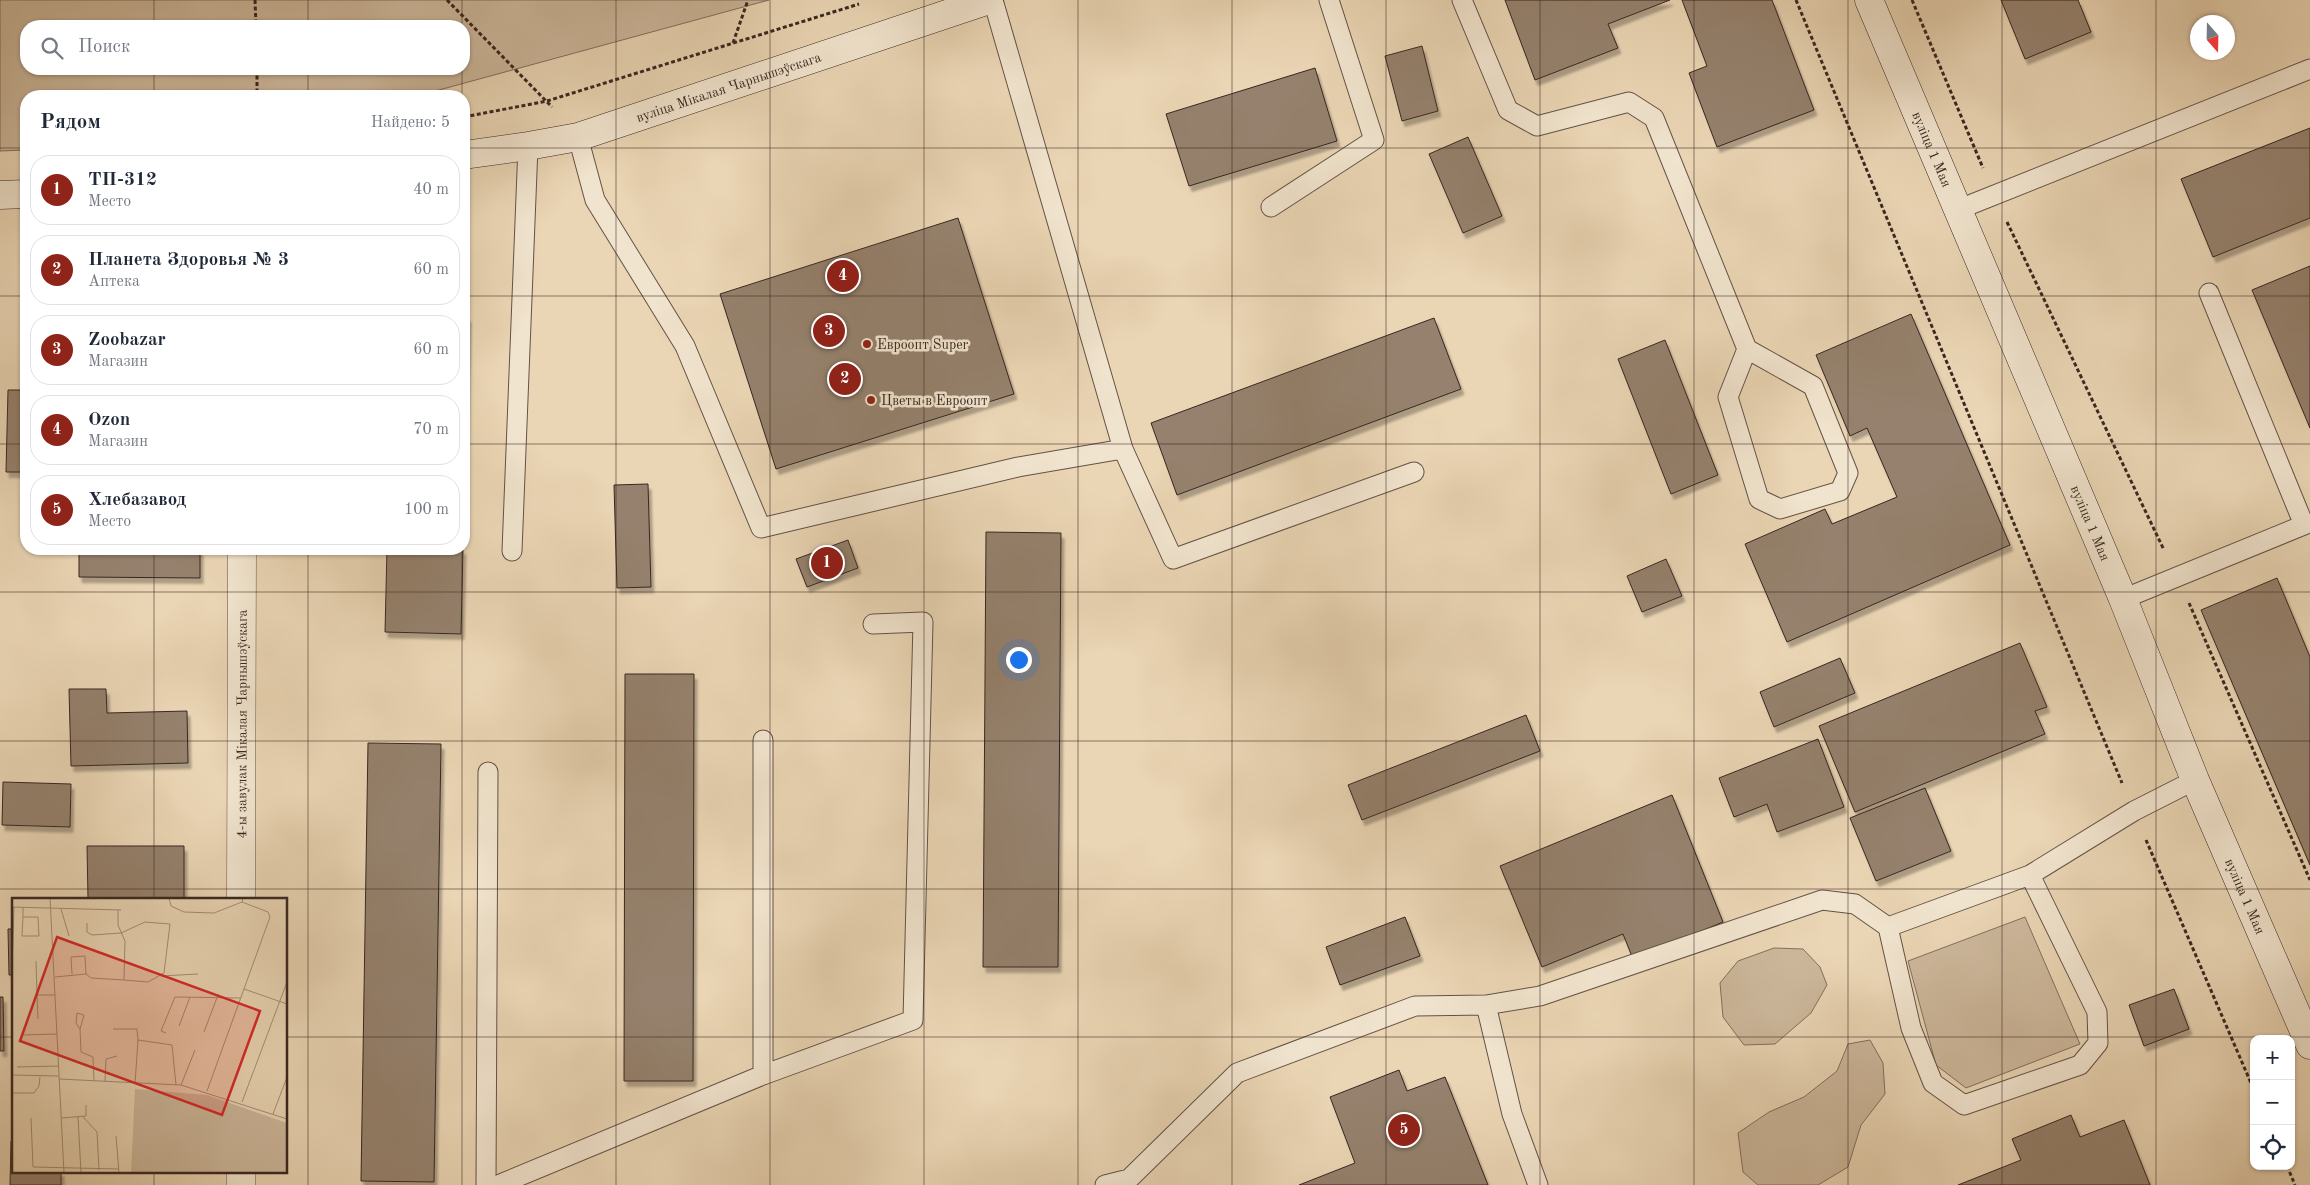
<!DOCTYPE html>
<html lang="ru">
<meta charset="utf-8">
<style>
:root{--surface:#fff;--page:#f2f2f3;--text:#1f2937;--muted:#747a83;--line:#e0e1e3;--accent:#8f2418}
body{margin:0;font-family:"Old Standard TT",serif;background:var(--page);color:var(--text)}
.controls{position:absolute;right:15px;bottom:15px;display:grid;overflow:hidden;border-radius:10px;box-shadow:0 1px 4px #0004}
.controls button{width:45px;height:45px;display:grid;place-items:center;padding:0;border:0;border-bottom:1px solid var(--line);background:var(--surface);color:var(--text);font:25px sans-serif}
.compass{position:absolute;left:2190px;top:15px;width:45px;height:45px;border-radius:50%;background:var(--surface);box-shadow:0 1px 4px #0004;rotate:160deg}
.you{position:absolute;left:1018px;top:659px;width:18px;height:18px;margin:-12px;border:4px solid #fff;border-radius:50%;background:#1a73e8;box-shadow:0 0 0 8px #1a73e833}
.badge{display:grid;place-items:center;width:32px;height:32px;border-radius:50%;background:var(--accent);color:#fff;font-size:16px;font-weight:700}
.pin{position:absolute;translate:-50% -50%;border:2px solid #fff;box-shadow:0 1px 5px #0006}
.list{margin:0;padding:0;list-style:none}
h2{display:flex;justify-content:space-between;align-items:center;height:65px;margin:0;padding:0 20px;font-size:21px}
h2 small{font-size:16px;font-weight:400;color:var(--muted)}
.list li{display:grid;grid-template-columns:32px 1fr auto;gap:15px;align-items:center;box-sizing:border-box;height:70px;margin:0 10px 10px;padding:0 10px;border:1px solid var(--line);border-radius:20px}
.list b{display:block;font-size:19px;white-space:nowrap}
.list p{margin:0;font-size:16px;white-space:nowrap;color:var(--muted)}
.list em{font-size:16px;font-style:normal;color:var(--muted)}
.icon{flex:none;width:28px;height:28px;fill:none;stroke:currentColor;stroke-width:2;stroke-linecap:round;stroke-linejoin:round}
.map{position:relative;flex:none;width:2310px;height:1185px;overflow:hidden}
.search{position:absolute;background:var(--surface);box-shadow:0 1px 4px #0004;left:20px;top:20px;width:450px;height:55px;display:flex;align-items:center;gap:12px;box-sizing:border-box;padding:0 18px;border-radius:20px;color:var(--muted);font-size:19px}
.panel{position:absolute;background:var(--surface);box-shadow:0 1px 4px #0004;left:20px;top:90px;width:450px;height:465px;border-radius:20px}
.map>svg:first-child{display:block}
.green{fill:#ccb79b;stroke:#826f5e;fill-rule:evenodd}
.building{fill:#95816d;stroke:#382721;filter:url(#shadow)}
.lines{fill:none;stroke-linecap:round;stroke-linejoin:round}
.lane-casing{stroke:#645246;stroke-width:21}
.street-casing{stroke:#645246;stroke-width:29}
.secondary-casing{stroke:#382721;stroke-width:29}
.path{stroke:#382721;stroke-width:3;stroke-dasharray:4 2.5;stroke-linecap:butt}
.lane{stroke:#f1e4ce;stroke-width:19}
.street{stroke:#f1e4ce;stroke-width:28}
.secondary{stroke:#f1e4ce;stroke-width:28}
.grid{fill:none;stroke:#382721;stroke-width:1;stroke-opacity:0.55}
.poi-dot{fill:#8f2418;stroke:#f1e4ce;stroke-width:2}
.labels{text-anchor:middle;stroke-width:5;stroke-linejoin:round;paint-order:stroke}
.street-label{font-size:14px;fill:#382721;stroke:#f1e4ce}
.poi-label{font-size:14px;fill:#382721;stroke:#f1e4ce;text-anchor:start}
.inset-road{fill:none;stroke:#a38f79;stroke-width:1}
.view{fill:#d62828;fill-opacity:0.15;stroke:#d62828;stroke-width:2.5}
.inset-edge{fill:none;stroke:#382721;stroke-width:2.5}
</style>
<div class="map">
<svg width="2310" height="1185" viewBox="0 0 2310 1185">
<defs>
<filter id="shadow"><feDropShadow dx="3" dy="5.5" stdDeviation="1" flood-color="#0004"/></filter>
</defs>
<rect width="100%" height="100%" fill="#ead5b4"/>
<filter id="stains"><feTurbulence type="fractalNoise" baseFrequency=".004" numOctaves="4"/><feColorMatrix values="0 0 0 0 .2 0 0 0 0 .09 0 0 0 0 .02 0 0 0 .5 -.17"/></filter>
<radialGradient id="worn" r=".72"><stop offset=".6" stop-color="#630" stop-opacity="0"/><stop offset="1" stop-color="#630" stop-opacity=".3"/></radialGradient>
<path class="green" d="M 0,0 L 769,0 L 417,96 L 26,96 L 26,150 L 0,151 ZM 26,26 L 464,26 L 464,69 L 26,69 Z
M 2025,917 L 2080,1044 L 1966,1088 L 1936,1065 L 1908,961 Z
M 1774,948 L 1803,949 L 1820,967 L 1827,985 L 1811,1013 L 1775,1044 L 1744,1045 L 1723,1017 L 1720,983 L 1738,961 Z
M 1870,1040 L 1883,1063 L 1885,1094 L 1861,1125 L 1848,1167 L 1818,1185 L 1758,1185 L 1743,1172 L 1738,1133 L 1769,1112 L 1804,1097 L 1837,1071 L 1848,1044 Z"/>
<path class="building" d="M 1505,0 L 1670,0 L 1608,24 L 1618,48 L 1535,80 Z
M 1682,0 L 1772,0 L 1814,110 L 1717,147 L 1689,73 L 1707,66 Z
M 2001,0 L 2078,0 L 2091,32 L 2025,59 Z
M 1422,46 L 1438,111 L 1402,121 L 1385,56 Z
M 1315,68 L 1337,141 L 1189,186 L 1166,114 Z
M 2310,128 L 2310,218 L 2213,257 L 2181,179 Z
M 1468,137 L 1502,216 L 1463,233 L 1429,154 Z
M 958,218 L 1014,394 L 776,469 L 720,294 Z
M 2310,266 L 2310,428 L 2252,290 Z
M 1911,314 L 2010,545 L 1787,642 L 1745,544 L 1825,509 L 1832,524 L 1897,497 L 1867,428 L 1850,436 L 1816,355 Z
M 464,317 L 468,317 L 464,517 Z
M 1434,318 L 1461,389 L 1177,495 L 1151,423 Z
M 1665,340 L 1718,475 L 1671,494 L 1618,359 Z
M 8,390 L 26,390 L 26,472 L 6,472 Z
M 648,484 L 651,587 L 617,588 L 614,485 Z
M 986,532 L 1061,533 L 1058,967 L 983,967 Z
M 848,540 L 858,568 L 807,587 L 796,559 Z
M 79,549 L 200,549 L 200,578 L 79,577 Z
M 387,549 L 463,549 L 461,634 L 385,632 Z
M 1666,559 L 1682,596 L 1642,612 L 1627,576 Z
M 2277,578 L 2310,657 L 2310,865 L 2201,610 Z
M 2020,643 L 2047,707 L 2035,711 L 2045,734 L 1855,812 L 1819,726 Z
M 1840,658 L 1855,693 L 1774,727 L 1760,692 Z
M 625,674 L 694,674 L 693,1081 L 624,1081 Z
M 69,689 L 106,689 L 107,713 L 187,711 L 188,763 L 71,766 Z
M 1526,715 L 1540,751 L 1362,820 L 1348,785 Z
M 1818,739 L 1844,807 L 1777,832 L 1767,804 L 1734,817 L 1719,778 Z
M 368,743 L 441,744 L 434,1182 L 361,1181 Z
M 3,782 L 71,784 L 70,827 L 2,825 Z
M 1925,788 L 1951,851 L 1876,881 L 1850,818 Z
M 1672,795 L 1723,922 L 1633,959 L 1623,934 L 1542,967 L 1500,866 Z
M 87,846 L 184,846 L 184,899 L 88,899 Z
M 1405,917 L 1420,956 L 1340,985 L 1326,947 Z
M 8,929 L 14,929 L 14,975 L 9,975 Z
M 2174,989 L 2189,1029 L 2144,1046 L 2129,1005 Z
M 0,997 L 3,997 L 4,1051 L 0,1051 Z
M 1399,1070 L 1407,1091 L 1445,1077 L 1488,1185 L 1299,1185 L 1355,1163 L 1330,1097 Z
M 2071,1115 L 2080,1137 L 2124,1120 L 2150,1185 L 1958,1185 L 2021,1160 L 2012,1139 Z
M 11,1141 L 14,1141 L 14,1171 L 61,1171 L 61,1185 L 10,1185 Z"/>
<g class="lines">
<defs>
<path id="lane" d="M 1462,0 L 1508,110 L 1537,126 L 1629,102 L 1654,118 L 1747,349 L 1813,386 L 1848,473 L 1840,491 L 1780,509 L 1759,499 L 1728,397 L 1747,349
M 578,137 L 595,200 L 685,346 L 761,528 L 1018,467 L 1123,449 L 993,0
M 1271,207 L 1374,140 L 1329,0
M 1957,210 L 2310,69
M 1123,449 L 1173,559 L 1414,472
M 512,551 L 528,146
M 2123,599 L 2304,525 L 2209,293
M 2030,875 L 2097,1012 L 2098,1043 L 2080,1065 L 1964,1105 L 1933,1083 L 1911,1028 L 1888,927 L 2030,875 L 2134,811 L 2195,780
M 763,1075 L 763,740
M 486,1185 L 488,772
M 498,1185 L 763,1075 L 913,1020 L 923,622 L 873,624
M 1105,1185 L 1129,1179
M 1125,1185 L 1129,1179 L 1237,1073 L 1415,1006 L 1486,1005
M 1538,1185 L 1512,1114 L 1486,1005 L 1540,996 L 1822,900 L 1855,904 L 1888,927"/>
<g id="street">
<path id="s1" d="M 241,899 L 242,549"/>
<path d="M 241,1185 L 241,1171"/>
</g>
<g id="secondary">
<path id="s2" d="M 1869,0 L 2123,599 L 2195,780 L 2310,1045"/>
<path id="s3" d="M 464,155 L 528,146 L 578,137 L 989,0"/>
<path d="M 0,195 L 26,194"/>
</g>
</defs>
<use href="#lane" class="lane-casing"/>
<use href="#street" class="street-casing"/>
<use href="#secondary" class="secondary-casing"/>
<path class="path" d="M 255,0 L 256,26
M 447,0 L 552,107
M 1796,0 L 2122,783
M 1912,0 L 1983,168
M 733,43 L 748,0
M 257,69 L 257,96
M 464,117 L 547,101 L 859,4
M 2007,222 L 2164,550
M 2189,603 L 2310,880
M 2146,840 L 2254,1090
M 2287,1166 L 2295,1185"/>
<use href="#lane" class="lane"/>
<use href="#street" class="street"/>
<use href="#secondary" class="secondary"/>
</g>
<path class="grid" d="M 154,0 L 154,26M 308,0 L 308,26M 462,0 L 462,26M 616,0 L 616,1185M 770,0 L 770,1185M 924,0 L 924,1185M 1078,0 L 1078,1185M 1232,0 L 1232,1185M 1386,0 L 1386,1185M 1540,0 L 1540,1185M 1694,0 L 1694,1185M 1848,0 L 1848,1185M 2002,0 L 2002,1185M 2156,0 L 2156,1185M 154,69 L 154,96M 308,69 L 308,96M 462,69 L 462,96M 0,148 L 26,148M 464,148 L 2310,148M 0,296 L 26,296M 464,296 L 2310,296M 0,444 L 26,444M 464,444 L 2310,444M 154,549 L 154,899M 308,549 L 308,1185M 462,549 L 462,1185M 0,592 L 2310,592M 0,741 L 2310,741M 0,889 L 2310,889M 0,1037 L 14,1037M 286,1037 L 2310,1037M 154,1171 L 154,1185"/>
<g class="poi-dot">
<circle cx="867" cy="344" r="5"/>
<circle cx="871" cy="400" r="5"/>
</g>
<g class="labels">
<g class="street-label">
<text dy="5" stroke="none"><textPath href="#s3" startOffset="274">вуліца Мікалая Чарнышэўскага</textPath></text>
<text dy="5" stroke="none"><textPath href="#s2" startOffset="162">вуліца 1 Мая</textPath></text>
<text dy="5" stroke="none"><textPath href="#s2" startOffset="568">вуліца 1 Мая</textPath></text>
<text dy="5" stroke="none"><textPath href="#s1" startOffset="175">4-ы завулак Мікалая Чарнышэўскага</textPath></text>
<text dy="5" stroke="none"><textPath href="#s2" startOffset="972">вуліца 1 Мая</textPath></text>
</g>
<g class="poi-label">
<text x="877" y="349">Евроопт Super</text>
<text x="881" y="405">Цветы в Евроопт</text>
</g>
</g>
<g transform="translate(12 898)">
<rect width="275" height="275" fill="#ead5b4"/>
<path d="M 123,191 L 195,197 L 275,225 L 275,275 L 119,275 Z" fill="#ccb79b"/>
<path class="inset-road" d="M 38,0 L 52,275M 157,0 L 159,8 L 172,14 L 202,15 L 230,4M 0,9 L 109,12M 11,9 L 11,19 L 26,19 L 27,38 L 10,38 L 11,19M 49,11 L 57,38M 75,25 L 75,34 L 80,37 L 109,35 L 133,24 L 158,26 L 152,75 L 136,84 L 112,82M 24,63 L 25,97M 0,75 L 2,9M 74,76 L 79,80 L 112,82 L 113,43 L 106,27 L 106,12M 149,78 L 186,76M 43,79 L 74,76 L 73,58 L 59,59 L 60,76M 232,91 L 275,106M 26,121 L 25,97 L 43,97M 167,128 L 178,99M 68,131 L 64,125 L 65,115 L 72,117 L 68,131 L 69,154 L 81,159 L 82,183M 101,131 L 125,131 L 126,142M 192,134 L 206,97M 154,135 L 149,133 L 163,99 L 229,100M 10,137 L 45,136M 5,169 L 47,168M 0,177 L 47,178M 47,181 L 169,187 L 275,221M 93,183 L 94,161 L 105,158M 123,186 L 126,142 L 160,147 L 164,187M 169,187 L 183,152M 195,193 L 258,19 L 256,14 L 230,4 L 231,0M 0,195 L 22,195 L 27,188 L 28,179M 230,204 L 275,84M 261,216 L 275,179M 66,219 L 69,275M 71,219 L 85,234 L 87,272M 19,220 L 21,269 L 107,271M 50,220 L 74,218 L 74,207M 104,238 L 107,275"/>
<path class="view" d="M 45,39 L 248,113 L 210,217 L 8,143 Z"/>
<rect width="275" height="275" class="inset-edge"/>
</g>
<rect width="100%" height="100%" filter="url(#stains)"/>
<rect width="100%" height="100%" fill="url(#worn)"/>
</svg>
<div class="controls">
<button>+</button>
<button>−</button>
<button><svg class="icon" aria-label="locate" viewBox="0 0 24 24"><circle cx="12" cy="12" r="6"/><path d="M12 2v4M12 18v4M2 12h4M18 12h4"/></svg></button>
</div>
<svg class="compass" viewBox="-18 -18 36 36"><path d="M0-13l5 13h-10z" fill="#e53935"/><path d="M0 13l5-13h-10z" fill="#747a83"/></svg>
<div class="you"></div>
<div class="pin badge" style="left:827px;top:563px">1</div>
<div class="pin badge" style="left:845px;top:379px">2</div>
<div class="pin badge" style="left:829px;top:331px">3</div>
<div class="pin badge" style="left:843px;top:276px">4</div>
<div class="pin badge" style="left:1404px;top:1130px">5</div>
<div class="search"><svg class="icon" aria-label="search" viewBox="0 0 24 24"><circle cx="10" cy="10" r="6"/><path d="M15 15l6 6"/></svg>Поиск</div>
<section class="panel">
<h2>Рядом<small>Найдено: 5</small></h2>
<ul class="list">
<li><span class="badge">1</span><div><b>ТП-312</b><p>Место</p></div><em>40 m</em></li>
<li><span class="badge">2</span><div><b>Планета Здоровья № 3</b><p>Аптека</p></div><em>60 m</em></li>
<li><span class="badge">3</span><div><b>Zoobazar</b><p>Магазин</p></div><em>60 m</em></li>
<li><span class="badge">4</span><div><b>Ozon</b><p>Магазин</p></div><em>70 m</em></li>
<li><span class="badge">5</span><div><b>Хлебазавод</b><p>Место</p></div><em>100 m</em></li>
</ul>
</section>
</div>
